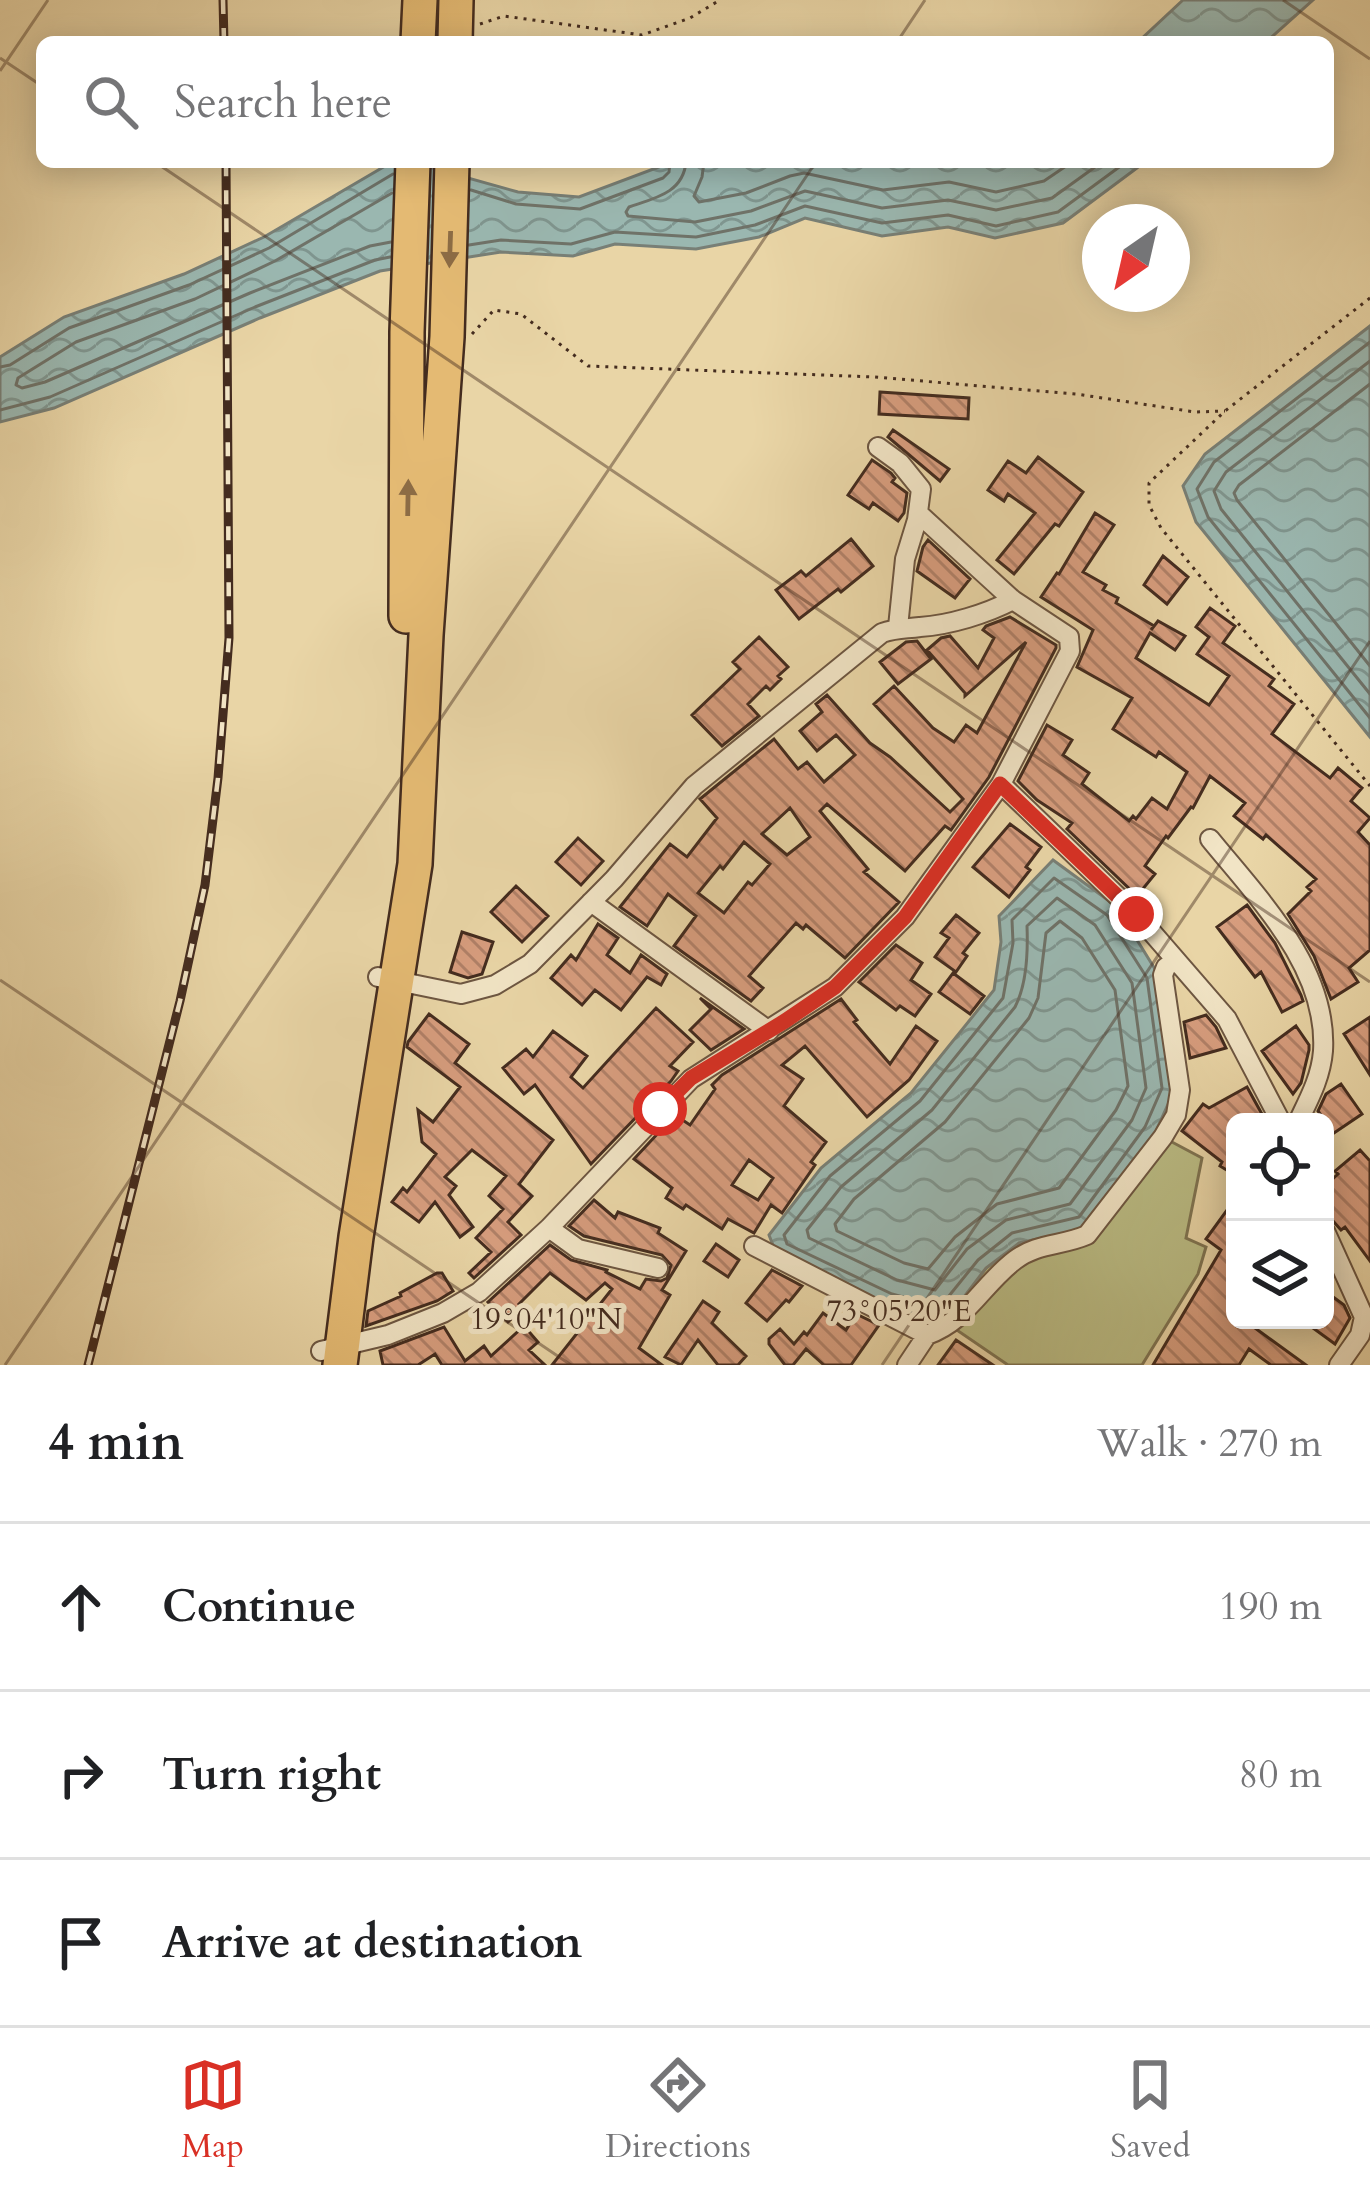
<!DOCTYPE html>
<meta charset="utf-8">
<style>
:root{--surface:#fff;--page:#f2f2f2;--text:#202124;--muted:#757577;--line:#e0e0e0;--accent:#d93025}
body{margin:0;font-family:Cardo,serif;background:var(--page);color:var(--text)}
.controls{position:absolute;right:36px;bottom:36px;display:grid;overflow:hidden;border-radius:18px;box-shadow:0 6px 30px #0003}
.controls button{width:108px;height:108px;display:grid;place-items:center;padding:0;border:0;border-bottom:3px solid var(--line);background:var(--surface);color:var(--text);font:60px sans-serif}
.compass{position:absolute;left:1082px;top:204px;width:108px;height:108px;border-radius:50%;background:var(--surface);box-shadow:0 6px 30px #0003;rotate:214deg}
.stop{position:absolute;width:36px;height:36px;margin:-27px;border:9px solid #d93025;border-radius:50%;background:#fff}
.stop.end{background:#d93025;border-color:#fff;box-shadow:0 3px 12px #0008}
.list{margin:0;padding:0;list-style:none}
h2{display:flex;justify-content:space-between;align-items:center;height:156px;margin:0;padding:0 48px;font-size:51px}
h2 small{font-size:39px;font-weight:400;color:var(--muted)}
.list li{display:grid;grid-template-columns:78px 1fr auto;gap:36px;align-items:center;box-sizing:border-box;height:168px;padding:0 48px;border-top:3px solid var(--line)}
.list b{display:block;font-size:45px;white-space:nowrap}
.list em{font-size:39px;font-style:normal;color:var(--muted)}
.icon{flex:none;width:66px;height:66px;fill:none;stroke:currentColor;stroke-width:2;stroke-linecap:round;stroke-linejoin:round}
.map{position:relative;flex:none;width:1370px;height:1365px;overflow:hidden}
.search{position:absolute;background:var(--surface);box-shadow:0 6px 30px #0003;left:36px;right:36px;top:36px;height:132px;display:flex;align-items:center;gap:30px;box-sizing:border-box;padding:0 42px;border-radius:18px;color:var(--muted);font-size:45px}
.sheet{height:660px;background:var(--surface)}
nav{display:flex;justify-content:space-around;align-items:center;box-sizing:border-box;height:168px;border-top:3px solid var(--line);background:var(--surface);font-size:33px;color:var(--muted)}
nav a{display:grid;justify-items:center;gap:6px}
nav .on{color:var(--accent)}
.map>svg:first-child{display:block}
.green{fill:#babc84;stroke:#7f7452;stroke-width:3}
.water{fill:url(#water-waves);stroke:#787f76;stroke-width:3}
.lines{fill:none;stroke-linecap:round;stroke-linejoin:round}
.shore{stroke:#6f7268;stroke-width:3}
.building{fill:url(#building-back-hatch);stroke:#442c1f;stroke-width:3;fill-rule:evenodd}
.street-casing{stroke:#6d5641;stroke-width:22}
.highway-casing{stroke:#442c1f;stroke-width:38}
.path{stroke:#442c1f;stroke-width:3;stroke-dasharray:3 6;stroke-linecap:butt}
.street{stroke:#f1e4c5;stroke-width:18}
.highway{stroke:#e4ba73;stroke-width:33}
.rail-casing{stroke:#442c1f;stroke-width:9}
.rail{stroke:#f1e4c5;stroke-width:4.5;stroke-dasharray:14;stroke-linecap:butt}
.oneway{fill:#8c6c45}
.route{stroke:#d93025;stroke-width:15}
.ticks{fill:none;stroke:#442c1f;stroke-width:3;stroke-opacity:0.45}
.ticks-label{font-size:30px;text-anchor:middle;fill:#442c1f;stroke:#f1e4c5;stroke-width:10;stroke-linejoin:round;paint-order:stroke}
</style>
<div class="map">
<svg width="1370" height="1365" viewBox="0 0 1370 1365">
<defs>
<pattern id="water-waves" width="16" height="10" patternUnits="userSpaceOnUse" patternTransform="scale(3)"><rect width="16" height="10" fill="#9ab7b0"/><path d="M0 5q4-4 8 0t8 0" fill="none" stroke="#7f958f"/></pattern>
<pattern id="building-back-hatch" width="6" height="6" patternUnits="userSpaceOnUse" patternTransform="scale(3)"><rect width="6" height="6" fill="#d79d7e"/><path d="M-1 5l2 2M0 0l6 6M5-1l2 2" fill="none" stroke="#b08067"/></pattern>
</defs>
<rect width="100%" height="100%" fill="#e9d5a6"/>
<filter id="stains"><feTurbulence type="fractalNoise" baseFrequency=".00167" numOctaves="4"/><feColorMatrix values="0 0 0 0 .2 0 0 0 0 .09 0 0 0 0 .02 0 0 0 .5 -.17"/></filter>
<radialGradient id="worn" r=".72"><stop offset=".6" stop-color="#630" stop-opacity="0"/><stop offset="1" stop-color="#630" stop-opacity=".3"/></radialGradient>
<path class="green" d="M 1155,1133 L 1202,1158 L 1186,1238 L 1206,1247 L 1198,1274 L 1142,1365 L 1008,1365 L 945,1322 L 986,1268 L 1020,1243 L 1085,1229 Z"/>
<path class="water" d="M 1183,0 L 1313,0 L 1266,42 L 1138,42 Z
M 392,162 L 411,162 L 518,192 L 579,197 L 672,162 L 1145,162 L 1063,223 L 995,238 L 948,227 L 882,236 L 805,218 L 759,237 L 696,249 L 615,244 L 573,256 L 501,252 L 380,271 L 260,318 L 54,408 L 0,422 L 0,357 L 64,317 L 184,274 L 264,237 Z
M 1370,326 L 1370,737 L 1196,522 L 1183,486 L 1205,454 Z
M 1053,860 L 1116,906 L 1158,974 L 1174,1091 L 1155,1133 L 1085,1229 L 1019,1243 L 986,1268 L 945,1322 L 888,1305 L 776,1253 L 769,1235 L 821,1168 L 911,1093 L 994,990 L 1001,942 L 999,916 Z"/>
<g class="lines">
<path class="shore" d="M 686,162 C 683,193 655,198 629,207 L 626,212 L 628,216 L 695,222 L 751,211 L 805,191 L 882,208 L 948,200 L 996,210 L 1052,198 L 1102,162
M 704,162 L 702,177 L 694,196 L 699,202 L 746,193 L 790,176 L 804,173 L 883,190 L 949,182 L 996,192 L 1044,181 L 1072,162
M 471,190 L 516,204 L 580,209 L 663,178 L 669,172 L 670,162
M 391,242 L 370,246 L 250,293 L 45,382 L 22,388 L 16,385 L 18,378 L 76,342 L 195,299 L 275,261 L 392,193
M 469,245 L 501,240 L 571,244 L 615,232 L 696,237 L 755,225 L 805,206 L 882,223 L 948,215 L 996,226 L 1058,212 L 1126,162
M 1370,342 L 1214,462 L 1197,489 L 1208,517 L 1370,718
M 1370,361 L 1226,472 L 1214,491 L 1221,509 L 1370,694
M 0,367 L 10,365 L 69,328 L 189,285 L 269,248 L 393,174
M 1370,384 L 1239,485 L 1234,493 L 1237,500 L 1370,666
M 0,410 L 50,397 L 255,307 L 375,260 L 390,257
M 1054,878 L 1107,915 L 1147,978 L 1162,1088 L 1145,1127 L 1079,1217 L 1012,1233 L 978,1260 L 940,1307 L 892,1294 L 787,1244 L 784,1235 L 830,1176 L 920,1101 L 1003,998 L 1013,943 L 1012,920 Z
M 1057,898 L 1095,925 L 1132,983 L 1146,1088 L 1132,1120 L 1070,1204 L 1006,1220 L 967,1249 L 935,1290 L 897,1280 L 809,1238 L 807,1230 L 841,1187 L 932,1110 L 1015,1007 C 1027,984 1028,951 1027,926 Z
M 1060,921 L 1082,938 L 1115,990 L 1128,1086 L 1116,1110 L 1059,1188 L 997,1204 L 955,1237 L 928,1269 L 904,1263 L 837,1231 L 835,1224 L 854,1199 L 945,1122 L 1029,1018 L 1038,998 L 1046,933 Z"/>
</g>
<path class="building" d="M 880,392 L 969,398 L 968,419 L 879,414 Z
M 893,430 L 949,469 L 940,481 L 888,437 Z
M 1038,457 L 1083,492 L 1059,526 L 1055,524 L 1014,574 L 997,560 L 1035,513 L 1008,494 L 1004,501 L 988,490 L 1008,461 L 1026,473 Z
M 872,460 L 891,473 L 895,478 L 892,482 L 907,493 L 904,513 L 898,521 L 873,503 L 869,509 L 848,495 Z
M 1095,513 L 1114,525 L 1083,572 L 1106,585 L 1103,590 L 1118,598 L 1116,603 L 1154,626 L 1151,630 L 1158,621 L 1185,636 L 1175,650 L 1150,633 L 1136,658 L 1209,705 L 1229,676 L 1197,654 L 1209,637 L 1196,627 L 1210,608 L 1235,626 L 1223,643 L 1274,679 L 1269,686 L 1294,704 L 1272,734 L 1330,778 L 1338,768 L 1362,788 L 1351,801 L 1370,818 L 1358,832 L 1370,845 L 1370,950 L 1349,968 L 1358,982 L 1331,999 L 1314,956 L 1288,914 L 1311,891 L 1307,887 L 1316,879 L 1266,835 L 1263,839 L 1234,816 L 1245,803 L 1210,776 L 1193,808 L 1191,807 L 1168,838 L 1166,836 L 1145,866 L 1155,874 L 1137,896 L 1067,829 L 1072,823 L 1037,800 L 1018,781 L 1047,725 L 1072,740 L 1063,755 L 1089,773 L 1082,784 L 1129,821 L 1133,816 L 1136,819 L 1152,798 L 1167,809 L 1187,772 L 1159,752 L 1156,757 L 1113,729 L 1132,698 L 1077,667 L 1093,630 L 1041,597 L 1057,573 L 1059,574 Z
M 851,539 L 873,566 L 841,592 L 838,589 L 799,619 L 776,590 L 801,571 L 806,576 Z
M 928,540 L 970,579 L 955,598 L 917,571 L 923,547 Z
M 1163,556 L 1188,577 L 1167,604 L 1144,585 Z
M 1010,617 L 1056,645 L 1056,648 L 989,777 L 951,830 L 945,826 L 905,871 L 827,804 L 820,811 L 868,869 L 864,872 L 899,902 L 845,958 L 806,925 L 803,929 L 796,923 L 749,976 L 763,988 L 751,1001 L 674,946 L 696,916 L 668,894 L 647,926 L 620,907 L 670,844 L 687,857 L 717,818 L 700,799 L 774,739 L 798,769 L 807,762 L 824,782 L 855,755 L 836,735 L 817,751 L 800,731 L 822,712 L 816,704 L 827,695 L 870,743 L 890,757 L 950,812 L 963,799 L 874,704 L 894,686 L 933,728 L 954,742 L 966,725 L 977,733 L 1026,642 L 965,696 L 965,693 L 927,650 L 941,638 L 950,636 L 978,668 L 994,638 L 983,630 L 986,626 ZM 790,808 L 810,837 L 787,855 L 762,834 ZM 744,842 L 770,864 L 752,885 L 748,882 L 724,913 L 698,893 L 720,866 L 723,869 Z
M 759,637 L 788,667 L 778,676 L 781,679 L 770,690 L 766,686 L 748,704 L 759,716 L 722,746 L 692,715 L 740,669 L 733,662 Z
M 917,641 L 931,659 L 898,684 L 880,662 L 906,642 Z
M 1010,824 L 1041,847 L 1026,867 L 1030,870 L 1009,897 L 973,867 Z
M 578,838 L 603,861 L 581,885 L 556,862 Z
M 516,886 L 548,916 L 522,942 L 491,912 Z
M 1247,905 L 1275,943 L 1301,995 L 1303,1001 L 1282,1012 L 1261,972 L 1255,977 L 1217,927 Z
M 956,915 L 979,933 L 963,953 L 967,956 L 956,972 L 935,957 L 949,938 L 941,933 Z
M 598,924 L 618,938 L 607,955 L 630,973 L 641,955 L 667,974 L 661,985 L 647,977 L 621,1010 L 595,990 L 582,1005 L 551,978 L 571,955 L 576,960 Z
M 462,932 L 493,942 L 482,974 L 468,978 L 450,972 Z
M 896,945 L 922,963 L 911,980 L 931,994 L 915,1016 L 900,1006 L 896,1010 L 859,982 Z
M 953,973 L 984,996 L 970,1014 L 939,992 Z
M 700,998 L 744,1029 L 711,1050 L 690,1030 L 711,1009 Z
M 841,999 L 857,1020 L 854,1022 L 890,1064 L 916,1026 L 937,1041 L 909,1080 L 867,1117 L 805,1046 L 782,1065 L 803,1079 L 784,1106 L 826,1142 L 811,1162 L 815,1165 L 782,1213 L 771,1205 L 754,1233 L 728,1219 L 722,1229 L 686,1205 L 683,1209 L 666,1198 L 672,1188 L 634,1159 L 675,1115 L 690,1125 L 715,1089 L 712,1085 L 722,1075 ZM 749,1160 L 773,1178 L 758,1200 L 732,1185 Z
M 656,1008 L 693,1042 L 670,1066 L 678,1071 L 671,1081 L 591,1164 L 535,1085 L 524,1094 L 503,1068 L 526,1049 L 533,1057 L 553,1031 L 587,1056 L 571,1077 L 583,1088 Z
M 429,1014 L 469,1044 L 455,1063 L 553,1140 L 519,1184 L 532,1196 L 508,1222 L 521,1235 L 474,1278 L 469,1273 L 491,1252 L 476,1238 L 503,1209 L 489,1196 L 506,1176 L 472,1150 L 445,1177 L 456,1186 L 449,1195 L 473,1227 L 460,1237 L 435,1202 L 419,1222 L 392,1202 L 403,1188 L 407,1192 L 436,1154 L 422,1142 L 418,1110 L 433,1122 L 460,1087 L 407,1047 L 408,1042 Z
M 1206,1015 L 1216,1027 L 1226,1048 L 1190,1058 L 1184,1022 Z
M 1370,1017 L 1370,1075 L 1344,1034 Z
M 1296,1026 L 1309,1045 L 1309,1050 L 1301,1083 L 1293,1094 L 1262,1051 Z
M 1341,1084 L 1362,1114 L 1334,1133 L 1318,1111 L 1326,1094 Z
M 1247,1087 L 1263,1116 L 1252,1122 L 1235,1122 L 1235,1175 L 1220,1166 L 1222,1162 L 1182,1131 L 1203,1104 L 1209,1108 Z
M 1360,1150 L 1370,1161 L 1370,1261 L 1345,1227 L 1341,1230 L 1325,1212 L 1325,1186 L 1338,1174 L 1335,1171 Z
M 1235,1199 L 1235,1320 L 1244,1320 L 1306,1365 L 1271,1365 L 1249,1349 L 1239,1365 L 1153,1365 L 1221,1250 L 1206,1239 Z
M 594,1200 L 615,1218 L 618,1212 L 660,1228 L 658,1233 L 686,1251 L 662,1290 L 670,1295 L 639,1348 L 662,1365 L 552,1365 L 612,1289 L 605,1283 L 586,1300 L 550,1273 L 519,1304 L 523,1308 L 508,1322 L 488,1302 L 550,1245 L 571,1260 L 607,1270 L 606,1272 L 640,1289 L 646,1279 L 661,1281 L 667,1278 L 671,1265 L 662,1255 L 584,1236 L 569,1226 Z
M 716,1244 L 739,1260 L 728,1277 L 704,1261 Z
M 772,1270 L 802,1286 L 789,1302 L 786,1300 L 767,1321 L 746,1303 Z
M 437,1273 L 442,1273 L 453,1291 L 437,1301 L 366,1326 L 368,1311 L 401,1296 L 400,1293 Z
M 1325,1291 L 1344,1305 L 1350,1318 L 1335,1344 L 1302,1320 L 1325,1320 Z
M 703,1301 L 719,1312 L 712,1323 L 746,1356 L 738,1365 L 718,1365 L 698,1340 L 681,1365 L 665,1357 Z
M 823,1313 L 846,1330 L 856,1314 L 879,1325 L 851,1365 L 824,1365 L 806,1349 L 793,1365 L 785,1365 L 769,1344 L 769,1339 L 780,1329 L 794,1344 L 804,1332 L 807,1335 Z
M 524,1326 L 538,1342 L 529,1350 L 545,1365 L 442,1365 L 435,1354 L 418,1365 L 383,1365 L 380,1351 L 444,1327 L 465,1361 L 484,1346 L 491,1356 Z
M 956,1340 L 993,1365 L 938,1365 Z"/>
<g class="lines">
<defs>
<path id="street" d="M 878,447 L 900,463 L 921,489 L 917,520 L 905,559 L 898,627
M 918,513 L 1013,600
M 1001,784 L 1136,914 L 1227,1019 L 1281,1122
M 1210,839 C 1258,898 1328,968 1323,1051 C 1321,1077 1309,1099 1298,1122
M 591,902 L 769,1031
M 549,1228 L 578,1249 L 658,1268
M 1325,1231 L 1364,1317 L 1360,1335 L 1339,1365
M 754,1246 L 927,1335 C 967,1321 982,1285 1015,1260 C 1037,1243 1062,1246 1087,1235 L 1163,1137 L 1176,1115 L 1180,1090 L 1163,975 L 1166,967 L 1176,960
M 321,1351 L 388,1335 L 443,1313 L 479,1292 L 549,1228 L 691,1079 L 835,987 L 905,917 L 1001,784 L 1070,651 L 1069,637 L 1013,600 C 986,614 950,625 920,627 C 905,629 896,628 882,633 L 694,786 L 614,879 L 530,964 L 495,985 L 461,994 L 378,977
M 907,1365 L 927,1335"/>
<path id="highway" d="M 418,42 L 420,0
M 455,42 L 456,0
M 406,616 L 407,332 L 413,162
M 340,1365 L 356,1237 L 415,864 L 426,635 L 447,337 L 452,162"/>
</defs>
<use href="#street" class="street-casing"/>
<use href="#highway" class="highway-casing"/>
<path class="path" d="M 480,24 L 504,16 L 642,35 L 690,18 L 720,0
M 1370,298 L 1225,411 L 1149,483 L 1149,505 L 1161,528 L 1370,786
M 472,334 L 494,310 L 521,314 L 588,366 L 874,377 L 1076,394 L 1195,412 L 1225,411"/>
<use href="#street" class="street"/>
<use href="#highway" class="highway"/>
<defs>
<path id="rail" d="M 223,0 L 224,42
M 88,1365 L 180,1001 L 205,885 L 218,778 L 229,638 L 226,162"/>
</defs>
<use href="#rail" class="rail-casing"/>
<use href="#rail" class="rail"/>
</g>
<defs><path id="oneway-solid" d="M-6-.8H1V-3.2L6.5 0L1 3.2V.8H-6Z" transform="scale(3)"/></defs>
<g class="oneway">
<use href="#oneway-solid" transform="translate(450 249) rotate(92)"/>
<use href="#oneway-solid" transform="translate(408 498) rotate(-89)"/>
</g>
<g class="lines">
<path class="route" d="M 660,1109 L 691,1078 L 785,1021 L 835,987 L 905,917 L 1000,784 L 1136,914"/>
</g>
<path class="ticks" d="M 1283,0 L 1370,59M 897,42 L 925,0M 0,58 L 42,86M 0,71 L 48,0M 155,162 L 1370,982M 0,980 L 571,1365M 5,1365 L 816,162M 882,1365 L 1370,641"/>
<g class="ticks-label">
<text x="899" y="1321">73°05'20"E</text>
<text x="546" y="1329">19°04'10"N</text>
</g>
<rect width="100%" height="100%" filter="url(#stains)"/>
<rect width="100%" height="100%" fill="url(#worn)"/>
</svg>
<div class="controls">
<button><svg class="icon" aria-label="locate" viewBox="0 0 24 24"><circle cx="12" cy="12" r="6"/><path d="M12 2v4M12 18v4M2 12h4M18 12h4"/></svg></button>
<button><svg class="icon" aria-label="layers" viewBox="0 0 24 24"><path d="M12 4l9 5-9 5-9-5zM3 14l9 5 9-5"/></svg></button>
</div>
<svg class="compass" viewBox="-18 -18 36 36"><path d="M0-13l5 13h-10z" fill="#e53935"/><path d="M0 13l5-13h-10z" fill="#757577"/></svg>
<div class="stop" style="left:660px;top:1109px"></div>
<div class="stop end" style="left:1136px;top:914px"></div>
<div class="search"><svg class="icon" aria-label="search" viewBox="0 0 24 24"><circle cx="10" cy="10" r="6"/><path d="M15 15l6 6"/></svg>Search here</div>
</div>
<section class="sheet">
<h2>4 min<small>Walk · 270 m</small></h2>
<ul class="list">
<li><svg class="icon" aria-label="ahead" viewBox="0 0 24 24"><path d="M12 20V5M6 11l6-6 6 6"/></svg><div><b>Continue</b></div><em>190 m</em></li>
<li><svg class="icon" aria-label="right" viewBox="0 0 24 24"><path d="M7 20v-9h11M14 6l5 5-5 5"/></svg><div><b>Turn right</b></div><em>80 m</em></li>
<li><svg class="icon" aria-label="arrive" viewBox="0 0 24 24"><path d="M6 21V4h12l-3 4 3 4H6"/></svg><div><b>Arrive at destination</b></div></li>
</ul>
</section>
<nav>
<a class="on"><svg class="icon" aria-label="map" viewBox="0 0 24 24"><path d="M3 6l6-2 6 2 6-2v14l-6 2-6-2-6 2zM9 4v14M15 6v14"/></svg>Map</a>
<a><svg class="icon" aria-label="directions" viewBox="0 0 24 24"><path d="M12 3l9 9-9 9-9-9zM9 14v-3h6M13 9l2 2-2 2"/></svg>Directions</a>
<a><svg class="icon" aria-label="saved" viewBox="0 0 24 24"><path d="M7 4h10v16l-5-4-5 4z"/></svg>Saved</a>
</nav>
